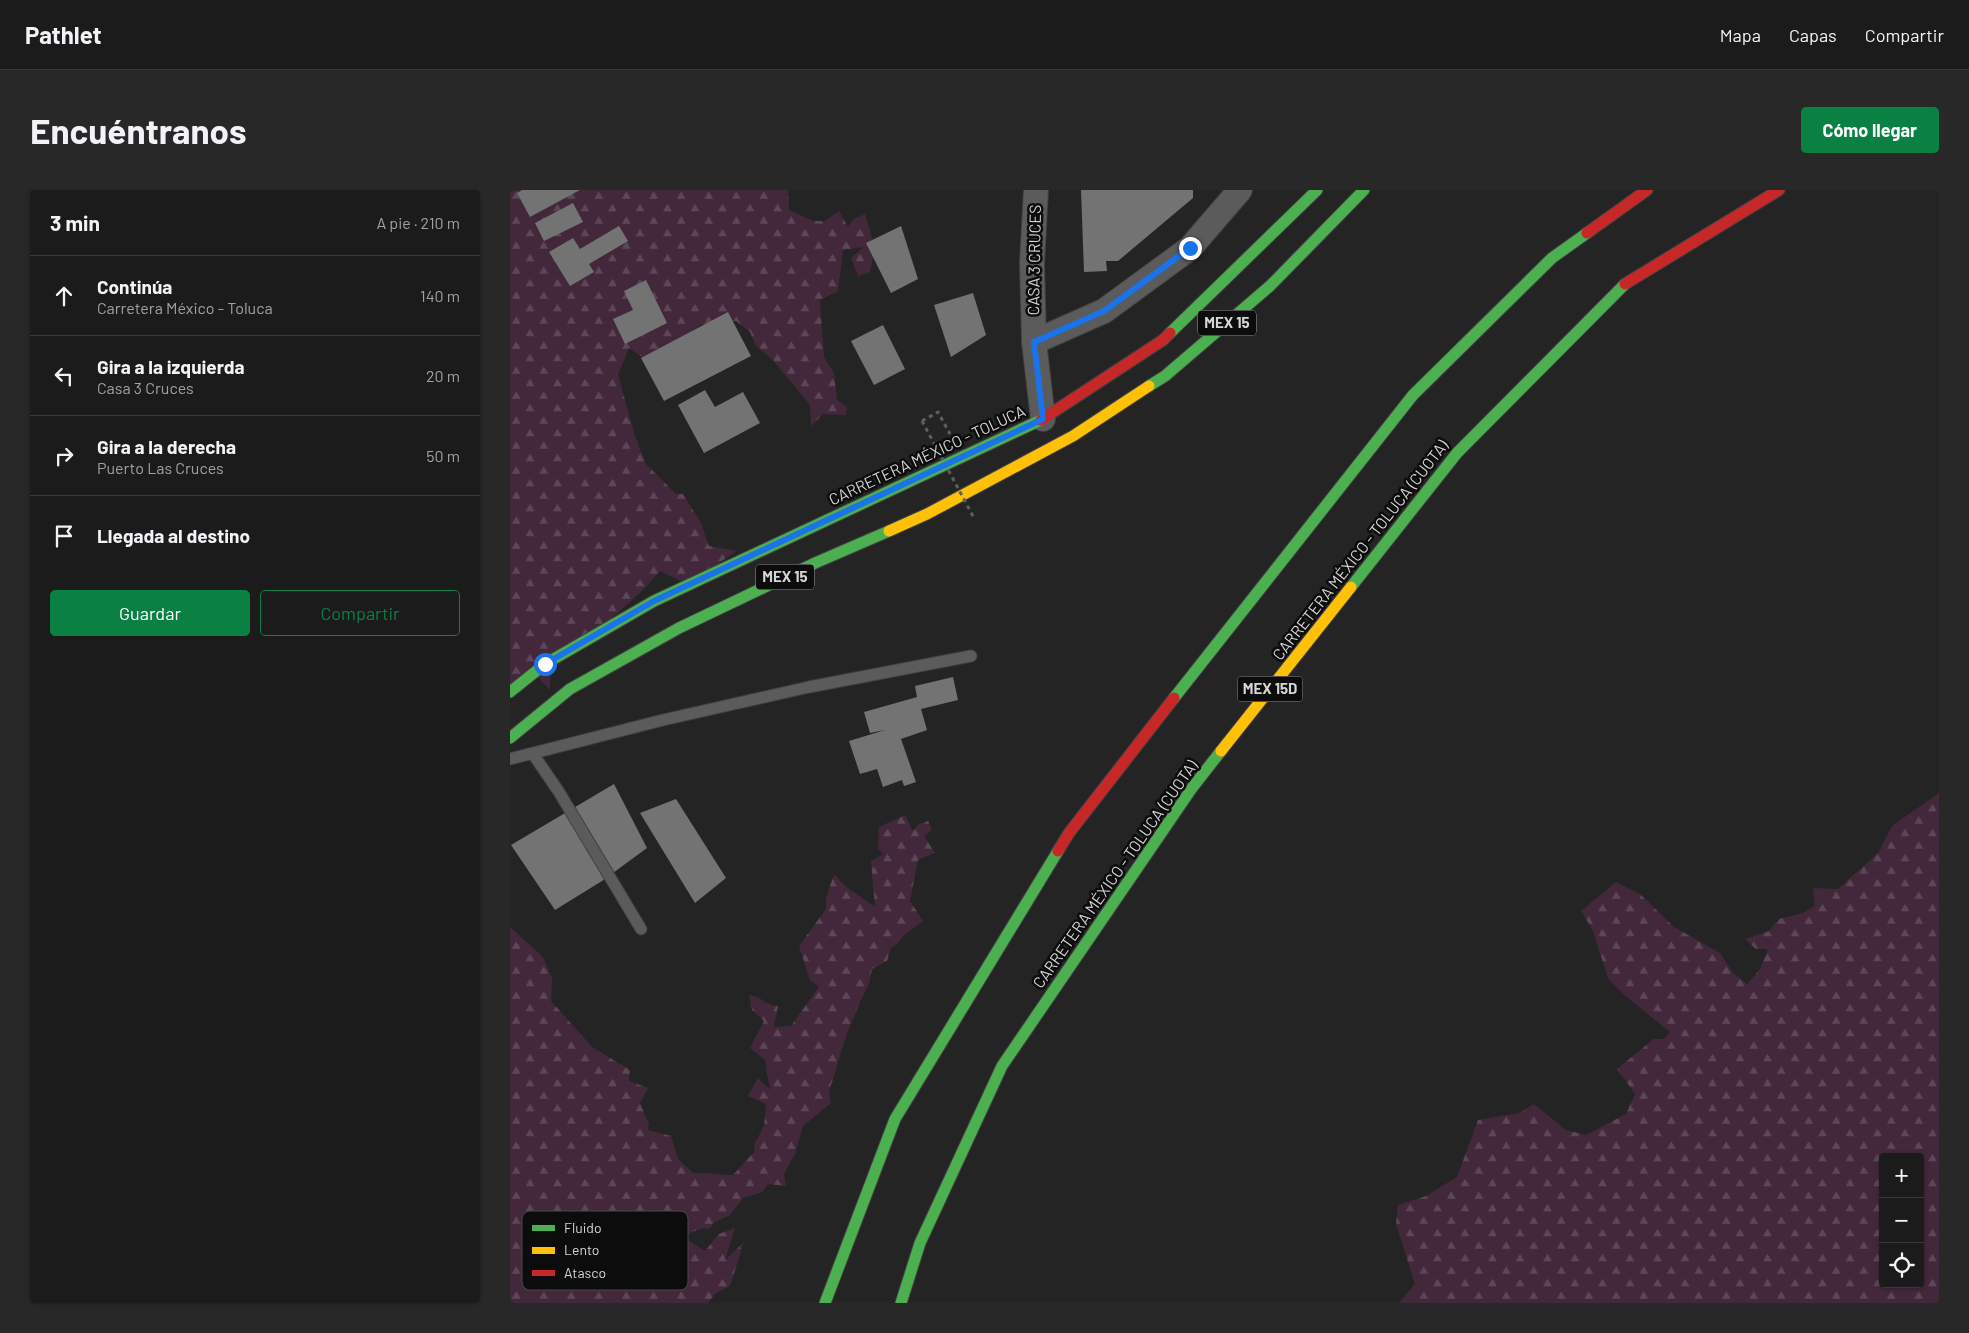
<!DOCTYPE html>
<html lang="es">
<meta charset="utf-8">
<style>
:root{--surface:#1b1b1b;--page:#282828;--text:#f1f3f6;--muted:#a0a1a3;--line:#39393a;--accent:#0b8043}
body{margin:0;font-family:Barlow,sans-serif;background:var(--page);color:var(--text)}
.controls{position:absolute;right:15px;bottom:15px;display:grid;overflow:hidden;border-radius:5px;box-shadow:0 1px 4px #0004}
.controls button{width:45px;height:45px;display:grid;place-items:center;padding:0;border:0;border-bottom:1px solid var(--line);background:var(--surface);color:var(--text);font:25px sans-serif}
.stop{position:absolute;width:15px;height:15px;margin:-11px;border:4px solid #1a73e8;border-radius:50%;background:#fff}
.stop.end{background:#1a73e8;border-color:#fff;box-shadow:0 1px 5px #0008}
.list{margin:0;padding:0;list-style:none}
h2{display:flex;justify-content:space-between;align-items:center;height:65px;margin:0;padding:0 20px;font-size:21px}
h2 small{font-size:16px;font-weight:400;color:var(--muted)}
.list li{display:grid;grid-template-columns:32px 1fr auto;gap:15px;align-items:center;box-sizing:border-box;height:80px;padding:0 20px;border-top:1px solid var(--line)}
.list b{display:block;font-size:19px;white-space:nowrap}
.list p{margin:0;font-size:16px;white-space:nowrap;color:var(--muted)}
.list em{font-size:16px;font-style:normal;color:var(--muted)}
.actions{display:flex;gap:10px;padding:15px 20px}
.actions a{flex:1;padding:11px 0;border:1px solid var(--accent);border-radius:5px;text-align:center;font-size:18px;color:var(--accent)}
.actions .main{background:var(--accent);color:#fff}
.icon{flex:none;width:28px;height:28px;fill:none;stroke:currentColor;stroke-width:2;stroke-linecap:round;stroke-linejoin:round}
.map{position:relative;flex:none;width:1429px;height:1113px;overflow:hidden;border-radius:5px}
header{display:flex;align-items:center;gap:30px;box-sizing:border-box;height:70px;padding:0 25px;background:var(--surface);border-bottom:1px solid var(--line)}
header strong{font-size:24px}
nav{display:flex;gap:28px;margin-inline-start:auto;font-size:18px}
.intro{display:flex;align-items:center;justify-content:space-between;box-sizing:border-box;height:120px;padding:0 30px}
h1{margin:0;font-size:35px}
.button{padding:12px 22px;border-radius:5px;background:var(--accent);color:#fff;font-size:18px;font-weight:700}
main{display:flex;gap:30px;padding:0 30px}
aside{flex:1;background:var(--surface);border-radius:5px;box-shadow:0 1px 4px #0004}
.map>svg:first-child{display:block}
.forest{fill:url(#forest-firs);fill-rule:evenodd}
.building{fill:#737373}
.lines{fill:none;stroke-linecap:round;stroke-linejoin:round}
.lane-casing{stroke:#414141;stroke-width:13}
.street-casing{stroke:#414141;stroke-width:26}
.fast-casing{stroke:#414141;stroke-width:13}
.slow-casing{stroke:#414141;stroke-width:13}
.jam-casing{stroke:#414141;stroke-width:13}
.path{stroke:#5f5f5f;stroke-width:3;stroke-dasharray:4 4;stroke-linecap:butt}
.lane{stroke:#5b5b5b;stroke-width:11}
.street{stroke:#5b5b5b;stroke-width:24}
.fast{stroke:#4caf50;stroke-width:11}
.slow{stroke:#ffc107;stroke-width:11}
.jam{stroke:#c62828;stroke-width:11}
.path-bridge{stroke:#5f5f5f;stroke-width:3;stroke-dasharray:4 4;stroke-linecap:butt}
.route{stroke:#1a73e8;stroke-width:6}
.labels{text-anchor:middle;stroke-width:5;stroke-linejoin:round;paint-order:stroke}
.shield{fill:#0d0c0d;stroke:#9a999a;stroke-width:1}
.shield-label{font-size:15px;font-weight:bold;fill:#d6d5d6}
.street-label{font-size:16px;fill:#d6d5d6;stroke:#0d0c0d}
.key{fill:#0d0c0d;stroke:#494849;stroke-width:1}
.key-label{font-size:14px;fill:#d6d5d6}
</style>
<header>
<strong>Pathlet</strong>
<nav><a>Mapa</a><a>Capas</a><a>Compartir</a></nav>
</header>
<div class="intro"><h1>Encuéntranos</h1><a class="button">Cómo llegar</a></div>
<main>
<aside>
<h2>3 min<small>A pie · 210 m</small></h2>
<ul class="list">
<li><svg class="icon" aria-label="ahead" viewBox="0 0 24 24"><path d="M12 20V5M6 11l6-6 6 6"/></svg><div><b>Continúa</b><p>Carretera México - Toluca</p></div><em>140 m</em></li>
<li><svg class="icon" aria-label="left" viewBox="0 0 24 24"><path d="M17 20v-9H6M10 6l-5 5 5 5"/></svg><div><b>Gira a la izquierda</b><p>Casa 3 Cruces</p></div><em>20 m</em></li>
<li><svg class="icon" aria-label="right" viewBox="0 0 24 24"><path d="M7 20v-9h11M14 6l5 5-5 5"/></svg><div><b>Gira a la derecha</b><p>Puerto Las Cruces</p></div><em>50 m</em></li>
<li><svg class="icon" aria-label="arrive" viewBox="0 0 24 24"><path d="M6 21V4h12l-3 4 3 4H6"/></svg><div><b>Llegada al destino</b></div></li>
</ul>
<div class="actions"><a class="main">Guardar</a><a>Compartir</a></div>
</aside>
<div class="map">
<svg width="1429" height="1113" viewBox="0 0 1429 1113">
<defs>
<pattern id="forest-firs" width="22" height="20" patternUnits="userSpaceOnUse" patternTransform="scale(1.25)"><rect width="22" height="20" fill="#43283b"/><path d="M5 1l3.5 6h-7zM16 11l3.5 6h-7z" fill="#5d4657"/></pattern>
</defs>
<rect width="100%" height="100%" fill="#242424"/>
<path class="forest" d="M 0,0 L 278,0 L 279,20 L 303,31 L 315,31 L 329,21 L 338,37 L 344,29 L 355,24 L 365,58 L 360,82 L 348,86 L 341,68 L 354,57 L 333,60 L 328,101 L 310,110 L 314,167 L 324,183 L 327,210 L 337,217 L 336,225 L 313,224 L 301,236 L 300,215 L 262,169 L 246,156 L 240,142 L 226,131 L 190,135 L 154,161 L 135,169 L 119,158 L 108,185 L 125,246 L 136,274 L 166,304 L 173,304 L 191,333 L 199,356 L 227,361 L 177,394 L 150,381 C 119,418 79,446 40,475 L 40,500 L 26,485 L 0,508 Z
M 1429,603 L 1429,1113 L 889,1113 L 905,1094 L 886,1034 L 888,1015 L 916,1006 L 947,987 L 968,930 L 1009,923 L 1024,914 L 1056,940 L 1076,945 L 1116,924 L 1125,904 L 1107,879 L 1144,849 L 1154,849 L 1160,842 L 1112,803 L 1098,788 L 1083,741 L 1071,721 L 1106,692 L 1131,705 L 1164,737 L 1210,763 L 1223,783 L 1237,794 L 1250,779 L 1258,759 L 1246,759 L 1235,749 L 1259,741 L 1269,729 L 1293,723 L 1305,716 L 1303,698 L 1328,699 L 1368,663 L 1382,636 ZM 1373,967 L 1410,967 L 1410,1094 L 1373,1094 Z
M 395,625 L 403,641 L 409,634 L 418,631 L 422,640 L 414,646 L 425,663 L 408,670 L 400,711 L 413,731 L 393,746 L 388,753 L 381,758 L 377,771 L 362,779 L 359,794 L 350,812 L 335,849 L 319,902 L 321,913 L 293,936 L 285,964 L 274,984 L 276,996 L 258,994 L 252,1002 L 233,1008 L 220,1025 L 205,1032 L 199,1039 L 193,1038 L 171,1046 L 195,1061 L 209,1044 L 225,1038 L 215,1070 L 234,1052 L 220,1096 L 206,1103 L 198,1113 L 0,1113 L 0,737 L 33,767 L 42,788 L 41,811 L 82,857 L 120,880 L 119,891 L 138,898 L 130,913 L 139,934 L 138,940 L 161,946 L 168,969 L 183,983 L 223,985 L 245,961 L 244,955 L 254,936 L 256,914 L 238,906 L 248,888 L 260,900 L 255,870 L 240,858 L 254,831 L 242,820 L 239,805 C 253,807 254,815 268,816 L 264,837 L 281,836 L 309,797 L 300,790 L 289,756 L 316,719 L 316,708 L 324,684 L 335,696 L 365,717 L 361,671 L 374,664 L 368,659 L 369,637 Z"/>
<path class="building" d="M 12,0 L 70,0 L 20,27 L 7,3 Z
M 571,0 L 683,0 L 683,8 L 608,71 L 596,71 L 597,81 L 574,82 Z
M 63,13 L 73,32 L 34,51 L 25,33 Z
M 109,36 L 118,51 L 79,74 L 84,82 L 60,96 L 39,62 L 63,48 L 70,59 Z
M 391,36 L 408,89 L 381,103 L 356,53 Z
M 136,90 L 157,133 L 115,154 L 103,129 L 123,120 L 114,101 Z
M 463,103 L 476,145 L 441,167 L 424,115 Z
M 218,122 L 241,166 L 154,211 L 131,168 Z
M 373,135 L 395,179 L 364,195 L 341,151 Z
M 195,200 L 205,217 L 233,202 L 250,233 L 194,263 L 168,215 Z
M 443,487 L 448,510 L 411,519 L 417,540 L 391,549 L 406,592 L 394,596 L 392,590 L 373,597 L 367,579 L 350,584 L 339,551 L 375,540 L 360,543 L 354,522 L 407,507 L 405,496 Z
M 104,594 L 137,658 L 92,691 L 45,720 L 1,655 Z
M 166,609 L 216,688 L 185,713 L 130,623 Z"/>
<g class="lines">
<defs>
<path id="lane" d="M 23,564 L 49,602 L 131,739
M 0,569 L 153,530 L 299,497 L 461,466"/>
<path id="street" d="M 526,0 L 522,73 L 524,152 L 533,229
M 524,152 L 594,121 L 680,58 L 730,0"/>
<path id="fast" d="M 660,143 L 807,0
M 639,196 L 655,186 L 760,96 L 854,0
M 841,397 L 947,263 L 1115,94
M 0,502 L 35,474 L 144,411 L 531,230
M 664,508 L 903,205 L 1042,68 L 1077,43
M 0,548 L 60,499 L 169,438 L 305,373 L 379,341
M 315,1113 L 385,929 L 548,661
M 391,1113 L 410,1053 L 492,876 L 682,598 L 711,561"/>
<path id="slow" d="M 379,341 L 417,324 L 563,246 L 639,196
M 711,561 L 841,397"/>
<path id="jam" d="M 1077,43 L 1137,0
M 1115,94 L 1269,0
M 531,230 L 653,150 L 660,143
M 548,661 L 559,643 L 664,508"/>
</defs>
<use href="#lane" class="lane-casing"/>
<use href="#street" class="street-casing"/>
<use href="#fast" class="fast-casing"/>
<use href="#slow" class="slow-casing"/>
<use href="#jam" class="jam-casing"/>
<path class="path" d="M 412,231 L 428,222 L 440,244"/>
<use href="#lane" class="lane"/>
<use href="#street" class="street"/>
<use href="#fast" class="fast"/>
<use href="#slow" class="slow"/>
<use href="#jam" class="jam"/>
<path class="path-bridge" d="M 412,231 L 464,328"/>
</g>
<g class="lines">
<path class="route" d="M 35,474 L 144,411 L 533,229 L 524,152 L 594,121 L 680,58"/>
</g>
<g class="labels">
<g class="shield">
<rect x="688" y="120.5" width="58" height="25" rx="4"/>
<rect x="246" y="374.5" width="58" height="25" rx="4"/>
<rect x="727.5" y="486.5" width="65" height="25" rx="4"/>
</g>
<g class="shield-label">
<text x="717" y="138">MEX 15</text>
<text x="275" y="392">MEX 15</text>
<text x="760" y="504">MEX 15D</text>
</g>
<g class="street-label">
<text transform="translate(524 70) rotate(-89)" y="6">CASA 3 CRUCES</text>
<text transform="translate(417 265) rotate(-25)" y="6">CARRETERA MÉXICO - TOLUCA</text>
<text transform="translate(850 360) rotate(-52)" y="6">CARRETERA MÉXICO - TOLUCA (CUOTA)</text>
<text transform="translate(605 684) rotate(-55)" y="6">CARRETERA MÉXICO - TOLUCA (CUOTA)</text>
</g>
</g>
<rect x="12" y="1021" width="166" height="79" rx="8" class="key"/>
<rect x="22" y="1035" width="23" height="6" fill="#4caf50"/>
<rect x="22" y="1057" width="23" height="7" fill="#ffc107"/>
<rect x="22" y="1080" width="23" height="6" fill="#c62828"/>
<g class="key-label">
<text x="54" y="1043">Fluido</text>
<text x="54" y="1065">Lento</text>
<text x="54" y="1088">Atasco</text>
</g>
</svg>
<div class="controls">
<button>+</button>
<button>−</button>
<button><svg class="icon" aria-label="locate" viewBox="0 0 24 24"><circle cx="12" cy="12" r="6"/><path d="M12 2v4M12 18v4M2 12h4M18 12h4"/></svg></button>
</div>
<div class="stop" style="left:35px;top:474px"></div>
<div class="stop end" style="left:680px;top:58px"></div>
</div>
</main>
